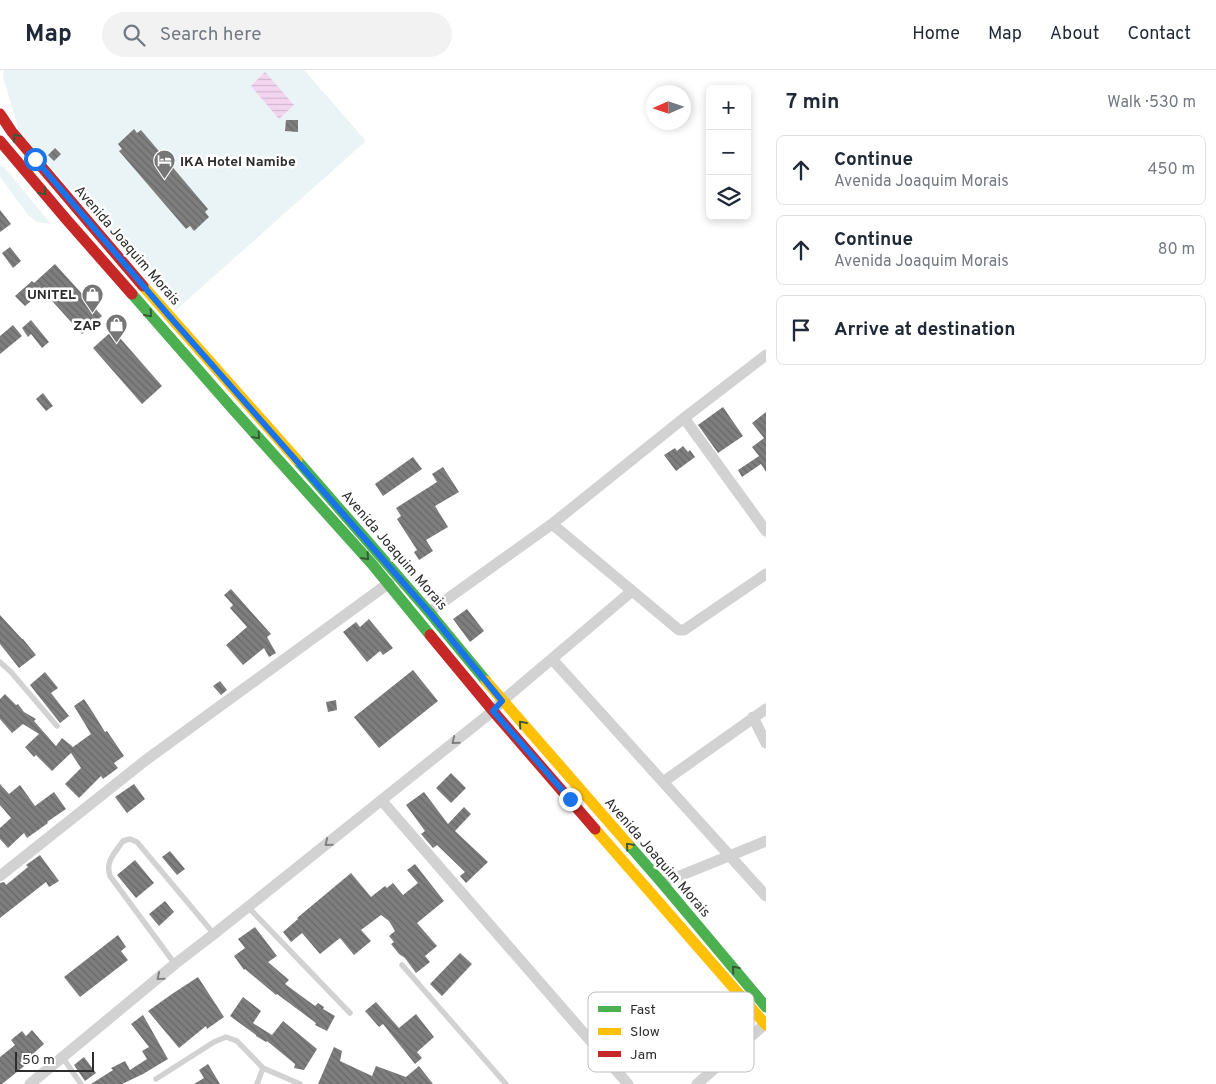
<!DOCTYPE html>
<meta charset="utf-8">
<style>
:root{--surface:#fff;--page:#f2f2f3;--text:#1f2937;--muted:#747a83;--line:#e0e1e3}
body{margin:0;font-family:Overpass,sans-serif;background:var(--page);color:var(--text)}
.controls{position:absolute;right:15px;top:15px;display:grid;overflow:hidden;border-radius:8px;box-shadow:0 2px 8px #0003}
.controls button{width:45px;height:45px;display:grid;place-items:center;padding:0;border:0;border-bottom:1px solid var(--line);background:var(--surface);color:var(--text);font:25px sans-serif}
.compass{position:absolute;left:646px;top:15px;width:45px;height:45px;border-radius:50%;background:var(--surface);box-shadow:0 2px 8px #0003;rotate:267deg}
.scale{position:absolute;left:15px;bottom:12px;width:79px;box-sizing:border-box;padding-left:5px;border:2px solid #2d2d2d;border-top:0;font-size:14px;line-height:18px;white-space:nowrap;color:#2d2d2d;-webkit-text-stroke:4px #fff;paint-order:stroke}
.stop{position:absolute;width:15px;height:15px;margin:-11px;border:4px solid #1a73e8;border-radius:50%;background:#fff}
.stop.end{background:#1a73e8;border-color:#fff;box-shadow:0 1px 5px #0008}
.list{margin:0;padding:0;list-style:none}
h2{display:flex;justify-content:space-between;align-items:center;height:65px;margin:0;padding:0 20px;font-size:21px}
h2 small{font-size:16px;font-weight:400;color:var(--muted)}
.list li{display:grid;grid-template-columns:32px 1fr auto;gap:15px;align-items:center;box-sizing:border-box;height:70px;margin:0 10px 10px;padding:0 10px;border:1px solid var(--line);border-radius:8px}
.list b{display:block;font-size:19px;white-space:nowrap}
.list p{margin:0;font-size:16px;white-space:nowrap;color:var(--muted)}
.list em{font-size:16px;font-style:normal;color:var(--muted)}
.icon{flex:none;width:28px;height:28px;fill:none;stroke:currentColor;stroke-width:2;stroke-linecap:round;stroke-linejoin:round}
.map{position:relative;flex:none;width:766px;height:1014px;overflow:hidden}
header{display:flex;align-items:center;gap:30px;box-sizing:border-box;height:70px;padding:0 25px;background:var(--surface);border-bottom:1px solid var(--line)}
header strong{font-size:24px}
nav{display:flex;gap:28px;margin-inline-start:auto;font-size:18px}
.search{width:350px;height:45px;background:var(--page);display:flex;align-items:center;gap:12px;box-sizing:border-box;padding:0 18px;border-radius:28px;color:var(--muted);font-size:19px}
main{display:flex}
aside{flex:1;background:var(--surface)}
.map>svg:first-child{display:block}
.green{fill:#eaf3f5}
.water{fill:url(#water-rules)}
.building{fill:url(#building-back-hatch)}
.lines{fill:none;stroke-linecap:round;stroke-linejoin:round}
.lane{stroke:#d2d2d2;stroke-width:5.5}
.street{stroke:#d2d2d2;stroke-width:11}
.fast{stroke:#4caf50;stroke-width:11}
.slow{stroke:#ffc107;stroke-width:11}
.jam{stroke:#c62828;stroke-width:11}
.oneway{stroke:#385a39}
.oneway2{stroke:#808080}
.route{stroke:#1a73e8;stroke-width:6}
.labels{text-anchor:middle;stroke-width:5;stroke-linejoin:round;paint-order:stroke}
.poi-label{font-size:14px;font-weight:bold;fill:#2d2d2d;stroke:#fff;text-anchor:end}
.street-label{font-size:14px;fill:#2d2d2d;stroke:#fff}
.key{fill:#fff;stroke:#c0c0c0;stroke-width:1}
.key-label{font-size:14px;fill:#2d2d2d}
</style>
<header>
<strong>Map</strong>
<div class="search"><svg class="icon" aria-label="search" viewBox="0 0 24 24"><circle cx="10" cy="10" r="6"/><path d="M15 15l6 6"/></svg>Search here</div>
<nav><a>Home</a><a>Map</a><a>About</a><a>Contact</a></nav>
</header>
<main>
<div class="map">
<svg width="766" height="1014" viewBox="0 0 766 1014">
<defs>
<pattern id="water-rules" width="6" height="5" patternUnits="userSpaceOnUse" patternTransform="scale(1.25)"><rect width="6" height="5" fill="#f4d5f0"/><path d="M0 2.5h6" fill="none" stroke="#d2b7ce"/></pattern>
<pattern id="building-back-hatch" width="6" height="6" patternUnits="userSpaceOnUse" patternTransform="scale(1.25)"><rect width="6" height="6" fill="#7e7e7e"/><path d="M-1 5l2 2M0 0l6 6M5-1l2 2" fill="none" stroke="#686868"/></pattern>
</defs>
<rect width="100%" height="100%" fill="#fff"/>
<path class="green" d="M 5,0 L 304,0 L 366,71 L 176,240 L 19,61 L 3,7 L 3,3 Z
M 0,95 L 4,97 L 51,154 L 37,152 L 28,145 L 0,107 Z"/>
<path class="water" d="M 265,2 L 294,35 L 279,49 L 251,16 Z"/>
<path class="building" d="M 286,50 L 298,50 L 298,62 L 285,61 Z
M 134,59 L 137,63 L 141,60 L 208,139 L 205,142 L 209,147 L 194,161 L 190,156 L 186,159 L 119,81 L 122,79 L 118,74 Z
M 55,78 L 61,84 L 54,91 L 48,85 Z
M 0,140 L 11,154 L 0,162 Z
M 10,177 L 21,191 L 13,198 L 2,183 Z
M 55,194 L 102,246 L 82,264 L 43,221 L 25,236 L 15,226 L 32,211 L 34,213 Z
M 31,250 L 49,272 L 42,278 L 31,264 L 28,267 L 22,258 Z
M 13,255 L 22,266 L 0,284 L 0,266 Z
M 113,260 L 162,316 L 142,334 L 93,278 Z
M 43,323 L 53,336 L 46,341 L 36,329 Z
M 723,337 L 743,366 L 718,383 L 698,355 Z
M 766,342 L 766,402 L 761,394 L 742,407 L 738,400 L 759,386 L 752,377 L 764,368 L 752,353 Z
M 683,376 L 688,382 L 690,380 L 695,387 L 676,401 L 664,385 L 675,378 L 677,381 Z
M 413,387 L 422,399 L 383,426 L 375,414 Z
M 443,397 L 459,422 L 435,436 L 448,457 L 426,470 L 433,481 L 419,490 L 414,482 L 417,480 L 397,449 L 401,446 L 396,438 L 437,412 L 432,404 Z
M 231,519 L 271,564 L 267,567 L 276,583 L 269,587 L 264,578 L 243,595 L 226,575 L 247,557 L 230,538 L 233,535 L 224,525 Z
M 467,539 L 484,561 L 470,572 L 453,549 Z
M 0,545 L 22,569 L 23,569 L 36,585 L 19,598 L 0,574 Z
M 369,549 L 393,578 L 383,585 L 380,581 L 367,592 L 343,562 L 356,552 L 360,557 Z
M 413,600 L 438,631 L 379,678 L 354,647 Z
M 45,602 L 58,618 L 51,623 L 69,646 L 60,653 L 30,615 Z
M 220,611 L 227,620 L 221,625 L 213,616 Z
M 5,624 L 16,635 L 18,634 L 24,642 L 36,649 L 34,651 L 56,676 L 62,668 L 73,677 L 91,664 L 74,636 L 84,629 L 92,641 L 105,662 L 107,661 L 124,686 L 114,693 L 118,698 L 103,709 L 101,706 L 79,728 L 65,714 L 81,698 L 71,683 L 52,701 L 36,685 L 34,687 L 25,677 L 39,664 L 23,654 L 12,663 L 0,649 L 0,629 Z
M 336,630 L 337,640 L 328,642 L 326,632 Z
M 451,703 L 466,718 L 451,733 L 436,718 Z
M 0,714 L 9,724 L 20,715 L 35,736 L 54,722 L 66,739 L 47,752 L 48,753 L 27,768 L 24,763 L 8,778 L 0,769 L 0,758 L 11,748 L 0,735 Z
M 134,714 L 145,729 L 127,743 L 115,727 Z
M 424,722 L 448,754 L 464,737 L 471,744 L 455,761 L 488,792 L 466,813 L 460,806 L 465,802 L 437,775 L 433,778 L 421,764 L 425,761 L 406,735 Z
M 170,781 L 185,799 L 177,805 L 162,787 Z
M 40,785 L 59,811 L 49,817 L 46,812 L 0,848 L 0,813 L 4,812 L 6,815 L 28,797 L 26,795 Z
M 135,790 L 154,813 L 136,828 L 117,805 Z
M 415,794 L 444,831 L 417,853 L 437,876 L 425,886 L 430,892 L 416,903 L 405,888 L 399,884 L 391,874 L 394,872 L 389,866 L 395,861 L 389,851 L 381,845 L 361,860 L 371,871 L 354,885 L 340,868 L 320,884 L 302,863 L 291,872 L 283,862 L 298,849 L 297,848 L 351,803 L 371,827 L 385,816 L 387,818 L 393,813 L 403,825 L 418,813 L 407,800 Z
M 165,831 L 174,842 L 159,856 L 149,844 Z
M 255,857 L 277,886 L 268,892 L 289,910 L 285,914 L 315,936 L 318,933 L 324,937 L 323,939 L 335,946 L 327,961 L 315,955 L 316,953 L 277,924 L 276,925 L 245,899 L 244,900 L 234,886 L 245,878 L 238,869 Z
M 118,865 L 126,877 L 121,881 L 128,890 L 80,927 L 64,907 Z
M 460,883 L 472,894 L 442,926 L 430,914 Z
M 198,907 L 224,947 L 207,959 L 206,956 L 179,978 L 148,941 L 172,924 Z
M 243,927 L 261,941 L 253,953 L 272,965 L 283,951 L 317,979 L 304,1000 L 294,998 L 295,994 L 267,971 L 266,972 L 256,966 L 256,965 L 230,946 Z
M 376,932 L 399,958 L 416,944 L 434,967 L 417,982 L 422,988 L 415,994 L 383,954 L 379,957 L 365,941 Z
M 143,945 L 168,989 L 143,1004 L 122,1014 L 91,1014 L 113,1000 L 111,998 L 125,991 L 130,1000 L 147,989 L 142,981 L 149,977 L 131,954 Z
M 32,960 L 44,974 L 26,990 L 28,993 L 2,1014 L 0,1014 L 0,987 L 15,975 L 11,970 L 22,961 L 26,966 Z
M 334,977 L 342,981 L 340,991 L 372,1006 L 376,996 L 406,1007 L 419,996 L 433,1014 L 318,1014 Z
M 84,987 L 96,1003 L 85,1011 L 74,995 Z
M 208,994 L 220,1014 L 194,1014 L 204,1008 L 199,1000 Z"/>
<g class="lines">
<path class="lane" d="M 0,592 L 11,602 L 57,656
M 248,837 L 350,943
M 175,894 L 110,806 C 105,791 115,783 123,771 L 130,769 L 137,772 L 214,864
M 402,895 L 506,1014
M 63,988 L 81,1014
M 156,1009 L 214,972 L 226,967 L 237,971 L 263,998 L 300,1014
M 257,1014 L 263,998"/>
<path class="street" d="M 684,348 L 766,461
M 552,454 L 679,560 L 684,560 L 766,504
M 429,542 L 552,454 L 684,348 L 766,285
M 552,589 L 766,826
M 753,647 L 766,673
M 663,712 L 766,639
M 382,731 L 628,1014
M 0,806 L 146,690 L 389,513
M 662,813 L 766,771
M 30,1014 L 175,894 L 214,864 L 493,641 L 502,631 L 632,521
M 697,1014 L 765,954"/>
<path class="fast" d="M 132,224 L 230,336 L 372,494 L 430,565
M 297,390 L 429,542 L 486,611
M 628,774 L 662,813 L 766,937"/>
<path class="slow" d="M 143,216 L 297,390
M 486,611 L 628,774
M 595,759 L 766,955"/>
<path class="jam" d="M 0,44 L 12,62 L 143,216
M 0,71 L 66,149 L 132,224
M 430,565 L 493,641 L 595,759"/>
</g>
<defs><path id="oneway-chevron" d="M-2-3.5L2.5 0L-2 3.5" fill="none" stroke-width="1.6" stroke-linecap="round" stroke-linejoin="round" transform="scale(1.25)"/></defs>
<g class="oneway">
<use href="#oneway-chevron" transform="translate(16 67) rotate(-130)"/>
<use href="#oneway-chevron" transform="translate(43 122) rotate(50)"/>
<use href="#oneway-chevron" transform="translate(149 244) rotate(49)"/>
<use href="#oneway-chevron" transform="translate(257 366) rotate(48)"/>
<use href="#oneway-chevron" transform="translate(366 487) rotate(48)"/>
<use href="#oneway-chevron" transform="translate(522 654) rotate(-131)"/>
<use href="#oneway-chevron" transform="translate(629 776) rotate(-131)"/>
<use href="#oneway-chevron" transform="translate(735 899) rotate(-130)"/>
</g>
<g class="oneway2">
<use href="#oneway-chevron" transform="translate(455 671) rotate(141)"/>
<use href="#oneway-chevron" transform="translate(328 773) rotate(141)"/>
<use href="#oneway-chevron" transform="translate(160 907) rotate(140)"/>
</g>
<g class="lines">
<path class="route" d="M 35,89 L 170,247 L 338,438 L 429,542 L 502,631 L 493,641 L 570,729"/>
</g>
<defs>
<symbol id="hotel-pin" viewBox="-11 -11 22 30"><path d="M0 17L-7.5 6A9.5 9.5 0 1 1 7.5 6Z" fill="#767676" stroke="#fff"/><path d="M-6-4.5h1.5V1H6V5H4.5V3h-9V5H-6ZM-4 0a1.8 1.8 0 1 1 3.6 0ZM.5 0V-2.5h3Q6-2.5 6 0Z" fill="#fff"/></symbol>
<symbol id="shop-pin" viewBox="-11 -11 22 30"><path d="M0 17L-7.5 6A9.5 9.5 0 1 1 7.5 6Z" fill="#767676" stroke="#fff"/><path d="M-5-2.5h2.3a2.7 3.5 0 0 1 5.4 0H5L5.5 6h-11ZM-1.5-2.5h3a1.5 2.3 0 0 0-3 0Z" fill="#fff"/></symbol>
</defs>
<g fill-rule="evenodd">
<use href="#hotel-pin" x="152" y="78" width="25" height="34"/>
<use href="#shop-pin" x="80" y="212" width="25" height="34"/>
<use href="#shop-pin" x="104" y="242" width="25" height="34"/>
</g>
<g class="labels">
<g class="poi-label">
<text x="180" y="96" text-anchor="start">IKA Hotel Namibe</text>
<text x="76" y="229">UNITEL</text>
<text x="101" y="260">ZAP</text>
</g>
<g class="street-label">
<text transform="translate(128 175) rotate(49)" y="5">Avenida Joaquim Morais</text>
<text transform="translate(395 480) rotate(49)" y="5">Avenida Joaquim Morais</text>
<text transform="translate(658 787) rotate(49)" y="5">Avenida Joaquim Morais</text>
</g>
</g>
<rect x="588" y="922" width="166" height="80" rx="8" class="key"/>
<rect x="598" y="936" width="23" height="6" fill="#4caf50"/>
<rect x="598" y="958" width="23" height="7" fill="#ffc107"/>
<rect x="598" y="981" width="23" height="6" fill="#c62828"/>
<g class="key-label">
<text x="630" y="944">Fast</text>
<text x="630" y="966">Slow</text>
<text x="630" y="989">Jam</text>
</g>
</svg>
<div class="controls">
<button>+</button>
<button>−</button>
<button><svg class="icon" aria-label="layers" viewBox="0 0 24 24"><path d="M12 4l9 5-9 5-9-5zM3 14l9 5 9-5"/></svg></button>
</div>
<svg class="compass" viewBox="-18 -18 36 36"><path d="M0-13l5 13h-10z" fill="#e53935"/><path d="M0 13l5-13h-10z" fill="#747a83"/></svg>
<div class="scale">50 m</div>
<div class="stop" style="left:35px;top:89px"></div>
<div class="stop end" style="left:570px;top:729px"></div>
</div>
<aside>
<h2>7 min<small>Walk · 530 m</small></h2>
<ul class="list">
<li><svg class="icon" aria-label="ahead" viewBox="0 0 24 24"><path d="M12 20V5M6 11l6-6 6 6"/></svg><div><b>Continue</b><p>Avenida Joaquim Morais</p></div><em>450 m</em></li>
<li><svg class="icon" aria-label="ahead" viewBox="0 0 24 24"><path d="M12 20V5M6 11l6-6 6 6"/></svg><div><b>Continue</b><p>Avenida Joaquim Morais</p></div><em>80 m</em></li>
<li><svg class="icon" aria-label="arrive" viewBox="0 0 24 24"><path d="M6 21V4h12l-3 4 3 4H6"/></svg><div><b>Arrive at destination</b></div></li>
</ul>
</aside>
</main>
